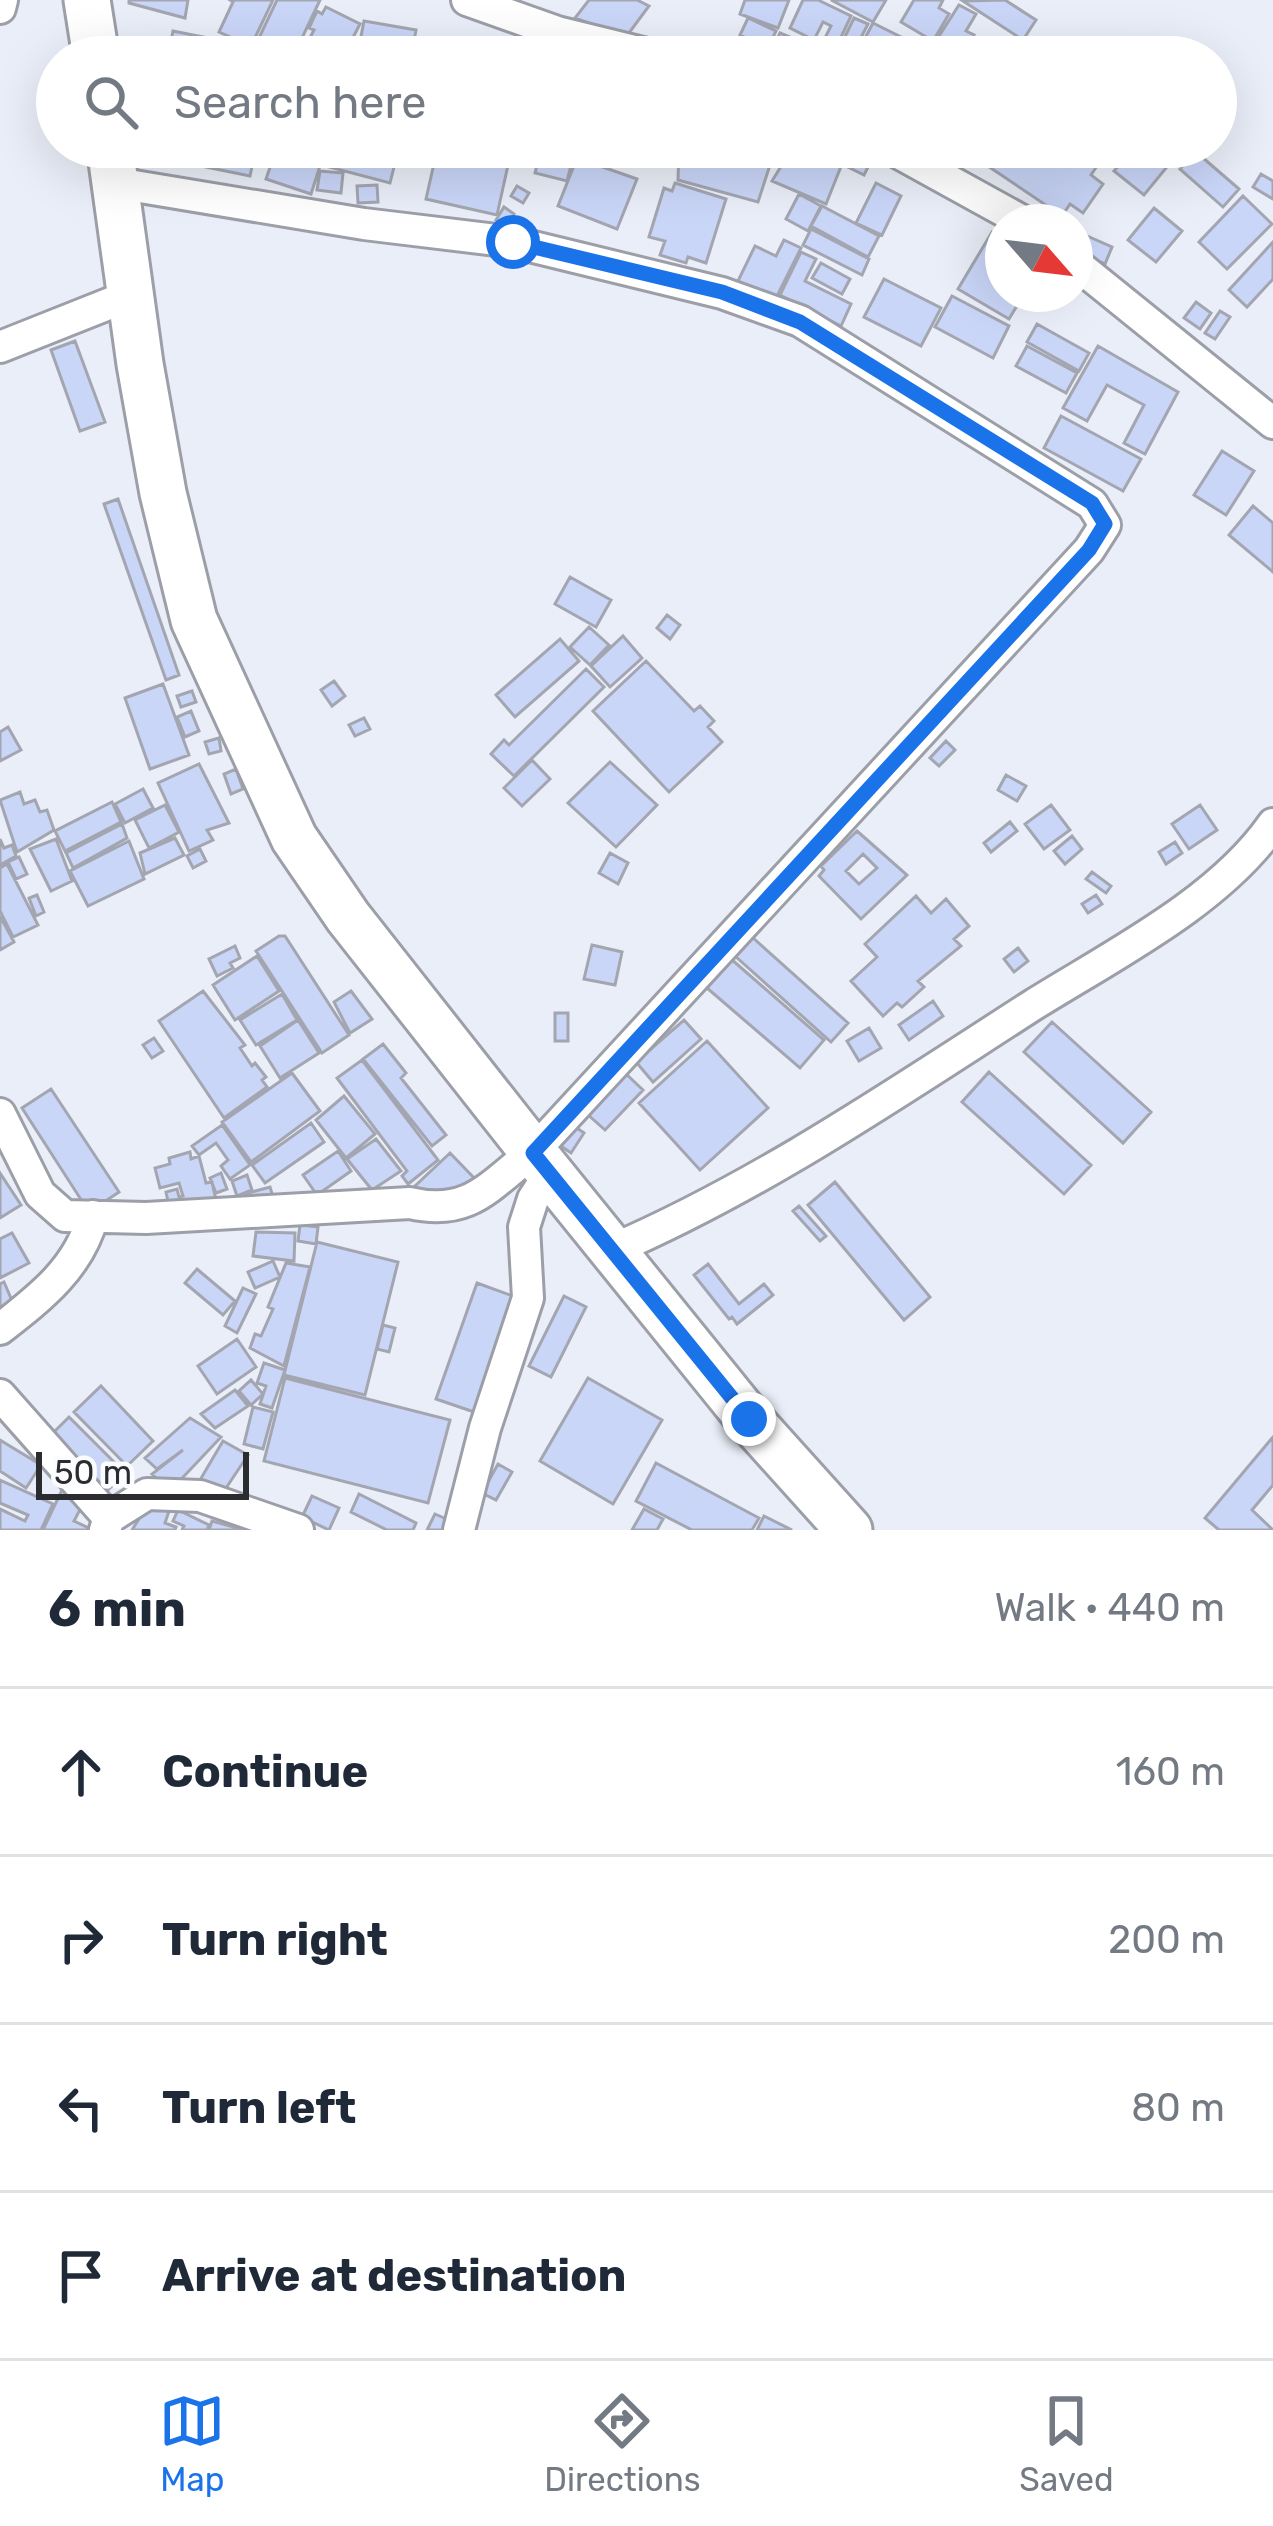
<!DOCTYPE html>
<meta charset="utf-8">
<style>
:root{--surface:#fff;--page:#f6f6f7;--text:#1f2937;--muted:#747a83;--line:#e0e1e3;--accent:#1a73e8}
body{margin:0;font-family:Rubik,sans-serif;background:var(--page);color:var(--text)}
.compass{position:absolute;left:985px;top:204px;width:108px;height:108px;border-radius:50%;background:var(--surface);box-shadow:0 12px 48px #0002;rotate:118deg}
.scale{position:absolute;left:36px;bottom:30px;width:213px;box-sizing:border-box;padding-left:12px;border:6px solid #2b2c30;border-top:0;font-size:33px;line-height:42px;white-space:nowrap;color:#2b2c30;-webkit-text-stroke:9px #fbfcfe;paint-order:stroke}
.stop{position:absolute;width:36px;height:36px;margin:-27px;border:9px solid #1a73e8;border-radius:50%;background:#fff}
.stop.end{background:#1a73e8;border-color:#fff;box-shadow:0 3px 12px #0008}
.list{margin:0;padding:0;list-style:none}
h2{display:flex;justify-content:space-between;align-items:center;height:156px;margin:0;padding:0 48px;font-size:51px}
h2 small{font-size:39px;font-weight:400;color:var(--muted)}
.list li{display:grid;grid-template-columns:78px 1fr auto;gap:36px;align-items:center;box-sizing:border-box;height:168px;padding:0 48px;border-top:3px solid var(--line)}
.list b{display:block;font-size:45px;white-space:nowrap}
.list em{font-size:39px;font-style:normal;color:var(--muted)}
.icon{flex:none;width:66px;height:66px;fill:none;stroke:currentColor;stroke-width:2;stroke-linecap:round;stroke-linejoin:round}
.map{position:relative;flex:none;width:1273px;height:1530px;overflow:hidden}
.search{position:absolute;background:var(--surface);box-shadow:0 12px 48px #0002;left:36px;right:36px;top:36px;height:132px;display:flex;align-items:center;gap:30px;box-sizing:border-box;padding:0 42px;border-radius:66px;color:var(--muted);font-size:45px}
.sheet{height:828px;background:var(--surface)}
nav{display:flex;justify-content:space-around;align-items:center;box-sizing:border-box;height:168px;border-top:3px solid var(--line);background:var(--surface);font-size:33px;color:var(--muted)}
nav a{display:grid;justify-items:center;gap:6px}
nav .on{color:var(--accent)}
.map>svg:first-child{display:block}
.building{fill:#cad6f8;stroke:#a3a6b0;stroke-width:3;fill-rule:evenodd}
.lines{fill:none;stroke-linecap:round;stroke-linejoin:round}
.street-casing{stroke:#9c9fa8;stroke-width:36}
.secondary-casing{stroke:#9c9fa8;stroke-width:51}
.street{stroke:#fff;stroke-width:30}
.secondary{stroke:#fff;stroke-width:45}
.route{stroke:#1a73e8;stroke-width:15}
</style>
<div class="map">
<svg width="1273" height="1530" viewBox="0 0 1273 1530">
<rect width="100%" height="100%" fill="#eaeef8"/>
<path class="building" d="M 129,0 L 188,0 L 185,18 L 129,3 Z
M 230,0 L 273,0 L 251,46 L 219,32 L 233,2 Z
M 277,0 L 320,0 L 293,57 L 257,42 Z
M 589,0 L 637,0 L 649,6 L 626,37 L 575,18 Z
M 745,0 L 789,0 L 778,28 L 740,14 Z
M 803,0 L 818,0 L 851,16 L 835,50 L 822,44 L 831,26 L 823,22 L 814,40 L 790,28 Z
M 831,0 L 886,0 L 873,22 Z
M 914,0 L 943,0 L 939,8 L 949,14 L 933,41 L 901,22 Z
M 1005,0 L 1036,20 L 1023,40 L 963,1 Z
M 959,5 L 976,14 L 966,31 L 974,35 L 963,55 L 934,44 Z
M 326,7 L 360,24 L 343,57 L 300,57 L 314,30 L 309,28 L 317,11 L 322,14 Z
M 748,18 L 776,31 L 768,48 L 740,35 Z
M 854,18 L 868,24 L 852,55 L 839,49 Z
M 364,21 L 416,30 L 411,57 L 357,57 Z
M 873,23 L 927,50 L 924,57 L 855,57 Z
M 173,31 L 228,42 L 225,57 L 168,57 Z
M 780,33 L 814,47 L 810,57 L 769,57 Z
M 998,40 L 1014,52 L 1010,57 L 985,57 Z
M 509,43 L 535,50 L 533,57 L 505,57 Z
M 149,147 L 256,147 L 250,176 L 147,155 Z
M 277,147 L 326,147 L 311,194 L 266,179 Z
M 334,147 L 399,147 L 390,183 L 329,167 Z
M 427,147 L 512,147 L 497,215 L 426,199 L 435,159 L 425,157 Z
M 587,147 L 660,147 L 654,165 L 633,159 L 635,153 L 620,148 L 615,162 Z
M 679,147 L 715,147 L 770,165 L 758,202 L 678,180 Z
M 748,147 L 789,147 L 784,161 L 771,156 L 770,161 L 748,152 Z
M 793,147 L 848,149 L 826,204 L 772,181 Z
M 918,147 L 957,147 L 948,163 Z
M 988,147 L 1032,147 L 1039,154 L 1043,147 L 1081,147 L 1101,160 L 1091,175 L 1103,184 L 1083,213 L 1070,204 L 1062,216 L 979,160 Z
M 1134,147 L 1175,147 L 1180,151 L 1144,195 L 1114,171 Z
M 541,149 L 573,158 L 567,181 L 535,173 Z
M 849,151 L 870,163 L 864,175 L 842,164 Z
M 1195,151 L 1239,189 L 1223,207 L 1180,169 Z
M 577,158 L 637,179 L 617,229 L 558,206 Z
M 320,171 L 343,173 L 341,193 L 317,190 Z
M 1261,174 L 1273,181 L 1273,199 L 1253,187 Z
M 675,183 L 726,199 L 706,263 L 688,257 L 686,263 L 660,255 L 665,241 L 649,237 L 664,188 L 672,191 Z
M 876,183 L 901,196 L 882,235 L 856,223 Z
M 377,185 L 378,202 L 358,203 L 357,186 Z
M 517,186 L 529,193 L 523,203 L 511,196 Z
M 799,194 L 821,206 L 808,231 L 786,219 Z
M 1243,196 L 1272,224 L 1227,269 L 1199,242 Z
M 822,206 L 879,236 L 868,257 L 811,226 Z
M 504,207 L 514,214 L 506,227 L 496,220 Z
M 1154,208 L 1182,231 L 1156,262 L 1128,240 Z
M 811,229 L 869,259 L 862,275 L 803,245 Z
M 992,232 L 1003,239 L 1003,294 L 1024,294 L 1009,319 L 958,289 Z
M 1085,235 L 1112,247 L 1105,264 L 1077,252 Z
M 784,240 L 801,248 L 773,304 L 736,285 L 755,246 L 776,256 Z
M 1273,242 L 1273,279 L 1247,307 L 1229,290 Z
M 801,252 L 816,259 L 805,281 L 851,304 L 841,326 L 780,295 Z
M 821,263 L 850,279 L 842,294 L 812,278 Z
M 884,279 L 941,308 L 921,346 L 864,317 Z
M 952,296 L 1009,326 L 993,358 L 935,327 Z
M 1196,302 L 1211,313 L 1200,329 L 1184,318 Z
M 1220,311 L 1230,317 L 1215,339 L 1205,333 Z
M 1037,324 L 1089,353 L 1079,371 L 1027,342 Z
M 75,341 L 105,422 L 80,431 L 51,350 Z
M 1027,346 L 1077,373 L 1066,393 L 1016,366 Z
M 1098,346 L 1178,392 L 1145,454 L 1124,443 L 1144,405 L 1107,385 L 1087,421 L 1063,408 Z
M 1061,416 L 1141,459 L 1123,491 L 1044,448 Z
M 1222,451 L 1254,471 L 1226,515 L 1194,495 Z
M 118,499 L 179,675 L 166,680 L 104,504 Z
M 1253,506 L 1273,523 L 1273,572 L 1229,535 Z
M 570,577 L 611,600 L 596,627 L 555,604 Z
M 667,615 L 680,625 L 670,639 L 657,628 Z
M 589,627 L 609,645 L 590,665 L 570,647 Z
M 623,636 L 642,658 L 610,687 L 591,666 Z
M 560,639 L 579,661 L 515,717 L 496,695 Z
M 646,661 L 694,711 L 700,706 L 714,721 L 708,727 L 722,742 L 669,792 L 593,711 Z
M 586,669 L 604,687 L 514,776 L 491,754 L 504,740 L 509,745 Z
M 334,681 L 345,696 L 332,706 L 321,690 Z
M 163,684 L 189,755 L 150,769 L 125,698 Z
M 192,691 L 196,702 L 181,707 L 177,696 Z
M 191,711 L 199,731 L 185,737 L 177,717 Z
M 364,718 L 370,729 L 355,736 L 349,725 Z
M 8,727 L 21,750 L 0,761 L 0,732 Z
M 219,738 L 221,751 L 209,754 L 205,742 Z
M 946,741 L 955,750 L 939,766 L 930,758 Z
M 532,760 L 550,779 L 522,806 L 504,788 Z
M 610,762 L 657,805 L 616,847 L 568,803 Z
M 199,764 L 229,823 L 207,830 L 213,840 L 189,851 L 158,783 Z
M 236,769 L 243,789 L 231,794 L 224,774 Z
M 1006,775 L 1026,786 L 1017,801 L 998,790 Z
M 143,789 L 153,808 L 125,823 L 115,804 Z
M 20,792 L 24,804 L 35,800 L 40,812 L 47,810 L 54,830 L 17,852 L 0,800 Z
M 112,802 L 121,822 L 65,851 L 55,831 Z
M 165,805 L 179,832 L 149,848 L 135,820 Z
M 1051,805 L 1070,830 L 1044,849 L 1025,824 Z
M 1200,805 L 1217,830 L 1189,849 L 1172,824 Z
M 1010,822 L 1017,831 L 991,852 L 984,843 Z
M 122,824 L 127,838 L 73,868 L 66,853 Z
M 857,831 L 907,875 L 861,919 L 819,876 L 824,870 L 821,866 ZM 863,854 L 877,868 L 859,884 L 846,871 Z
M 1072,836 L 1082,849 L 1065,864 L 1054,851 Z
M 175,838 L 184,855 L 145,874 L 140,853 Z
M 0,839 L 4,848 L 12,845 L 16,856 L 0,865 Z
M 56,839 L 72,881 L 51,891 L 30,849 Z
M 129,841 L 144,879 L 88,906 L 70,871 Z
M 1175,842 L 1182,853 L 1166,864 L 1159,852 Z
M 200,849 L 206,861 L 193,868 L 187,856 Z
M 610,853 L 628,863 L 618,884 L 599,873 Z
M 19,857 L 27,874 L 16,879 L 8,862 Z
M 7,864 L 38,925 L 13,937 L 0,911 L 0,868 Z
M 1092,872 L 1111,886 L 1106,893 L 1086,879 Z
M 37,895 L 44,912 L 36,916 L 29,898 Z
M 1096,895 L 1102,904 L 1088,913 L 1082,904 Z
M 916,896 L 931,913 L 946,899 L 969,926 L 954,939 L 961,946 L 918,981 L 924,987 L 902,1007 L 897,1003 L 883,1016 L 851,981 L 877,957 L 865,944 Z
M 0,916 L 14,942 L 0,950 Z
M 279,936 L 285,936 L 349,1035 L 322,1053 L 256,951 Z
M 752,937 L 848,1023 L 831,1042 L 735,956 Z
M 592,945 L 622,952 L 615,985 L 584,979 Z
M 235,946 L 240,958 L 230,963 L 233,968 L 217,976 L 209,959 Z
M 1018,948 L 1028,961 L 1014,972 L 1004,959 Z
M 257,956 L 279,991 L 235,1020 L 213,985 Z
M 731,959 L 824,1040 L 800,1068 L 707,988 Z
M 203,991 L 245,1045 L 240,1048 L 252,1066 L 255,1063 L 266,1077 L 262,1080 L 267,1087 L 224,1118 L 159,1021 Z
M 351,991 L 372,1019 L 350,1033 L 334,1002 Z
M 282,994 L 297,1020 L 256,1045 L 240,1020 Z
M 933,1001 L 943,1016 L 909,1040 L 899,1025 Z
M 555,1013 L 568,1013 L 568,1041 L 555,1041 Z
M 298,1020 L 319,1053 L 280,1078 L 260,1046 Z
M 684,1020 L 701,1039 L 653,1082 L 636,1062 Z
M 1052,1022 L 1151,1112 L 1123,1143 L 1024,1052 Z
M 869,1028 L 881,1048 L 859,1061 L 847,1041 Z
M 154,1038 L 163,1051 L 152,1058 L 143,1045 Z
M 707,1041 L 768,1108 L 700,1170 L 639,1103 Z
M 383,1044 L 406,1073 L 401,1078 L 446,1135 L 432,1146 L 363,1059 Z
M 362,1060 L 438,1160 L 408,1184 L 402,1176 L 407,1171 L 337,1078 Z
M 624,1072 L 643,1090 L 605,1130 L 586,1113 Z
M 989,1072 L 1091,1165 L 1064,1194 L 962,1102 Z
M 292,1073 L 320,1111 L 251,1162 L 222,1122 Z
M 51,1089 L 119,1192 L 89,1212 L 22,1108 Z
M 344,1096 L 375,1134 L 346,1158 L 316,1120 Z
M 311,1123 L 324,1142 L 265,1183 L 252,1165 Z
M 222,1125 L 250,1165 L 230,1179 L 221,1166 L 228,1160 L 216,1143 L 199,1155 L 192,1146 Z
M 574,1126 L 584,1133 L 571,1153 L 561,1146 Z
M 376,1139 L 401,1171 L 372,1190 L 347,1159 Z
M 338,1151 L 351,1171 L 317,1195 L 303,1175 Z
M 190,1152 L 191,1159 L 199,1156 L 206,1183 L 212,1182 L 217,1205 L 170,1210 L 166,1192 L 177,1189 L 179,1197 L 183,1196 L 179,1183 L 160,1188 L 155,1168 L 170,1164 L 169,1158 Z
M 450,1153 L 476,1180 L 442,1213 L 415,1186 Z
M 0,1173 L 21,1205 L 0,1218 Z
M 221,1173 L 227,1189 L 216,1193 L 210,1178 Z
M 247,1175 L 252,1190 L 237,1196 L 232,1181 Z
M 835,1182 L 930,1297 L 904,1320 L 808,1205 Z
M 270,1187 L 273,1197 L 242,1202 L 241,1195 Z
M 799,1206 L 826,1236 L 820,1241 L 793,1211 Z
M 300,1225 L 318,1227 L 316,1244 L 298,1241 Z
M 256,1232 L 295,1233 L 294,1261 L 253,1256 Z
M 12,1233 L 29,1263 L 0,1278 L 0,1239 Z
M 317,1242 L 398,1262 L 365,1395 L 284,1375 Z
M 273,1261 L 280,1277 L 255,1288 L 248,1272 Z
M 286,1263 L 310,1267 L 284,1366 L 250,1348 L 255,1334 L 261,1336 L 273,1309 L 268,1307 Z
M 708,1264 L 739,1304 L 764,1284 L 773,1295 L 737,1324 L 732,1317 L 729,1319 L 694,1275 Z
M 197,1269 L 235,1301 L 223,1315 L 185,1283 Z
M 4,1282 L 19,1317 L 0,1325 L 0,1284 Z
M 477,1283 L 521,1299 L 480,1414 L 436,1399 Z
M 243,1288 L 256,1294 L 237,1333 L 225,1326 Z
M 564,1296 L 586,1307 L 551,1377 L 529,1366 Z
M 383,1325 L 395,1328 L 389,1352 L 377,1349 Z
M 237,1339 L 256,1367 L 217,1394 L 198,1366 Z
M 264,1363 L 285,1370 L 272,1408 L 260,1404 L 266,1386 L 257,1383 Z
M 285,1378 L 450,1420 L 428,1503 L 264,1461 Z
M 588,1378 L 662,1420 L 613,1504 L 540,1461 Z
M 251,1380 L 263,1394 L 251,1405 L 239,1391 Z
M 101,1386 L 153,1441 L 127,1466 L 74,1412 Z
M 235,1390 L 248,1406 L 215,1428 L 201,1414 Z
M 253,1407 L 273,1412 L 263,1449 L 244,1444 Z
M 69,1417 L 125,1473 L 104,1494 L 48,1438 Z
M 190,1418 L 221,1437 L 170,1491 L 152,1474 L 183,1450 L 157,1469 L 145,1458 Z
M 1273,1437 L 1273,1485 L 1252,1510 L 1273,1530 L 1219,1530 L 1205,1518 Z
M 0,1440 L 41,1465 L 26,1488 L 0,1471 Z
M 223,1441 L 248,1455 L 222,1494 L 200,1480 Z
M 656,1463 L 759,1518 L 752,1530 L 692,1530 L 636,1501 Z
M 498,1464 L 512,1472 L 496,1500 L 482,1493 Z
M 0,1480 L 53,1504 L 41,1530 L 0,1530 L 0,1509 L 25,1521 L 28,1515 L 0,1503 Z
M 62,1490 L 85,1500 L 74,1521 L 93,1530 L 43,1530 Z
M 359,1494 L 416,1523 L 413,1530 L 387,1530 L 351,1512 Z
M 312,1496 L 339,1508 L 329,1530 L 302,1517 Z
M 149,1503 L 169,1511 L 165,1523 L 176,1527 L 175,1530 L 132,1530 Z
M 644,1509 L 663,1519 L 657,1530 L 632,1530 Z
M 178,1510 L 209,1525 L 207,1530 L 182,1530 L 184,1526 L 173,1521 Z
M 435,1514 L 451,1521 L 447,1530 L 427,1530 Z
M 764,1516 L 792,1530 L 757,1530 Z
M 212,1521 L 244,1530 L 209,1530 Z"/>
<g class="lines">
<defs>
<path id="street" d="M 467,0 L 557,32 L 659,57
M 0,8 L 2,0
M 888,147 L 1024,222
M 1075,263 L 1273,423
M 0,347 L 131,295
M 0,1114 L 40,1194 L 65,1216 L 146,1218 L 410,1203 C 469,1217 489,1186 533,1152 L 1089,550 L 1105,525 L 1092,504 L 800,321 L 722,293 L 513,242 L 364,224 L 116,183
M 612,1250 C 762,1185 896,1093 1033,1005 C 1113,955 1219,902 1273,824
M 0,1329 C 41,1297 79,1268 93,1216
M 0,1395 L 109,1518 L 105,1530
M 109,1518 L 147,1494 L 200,1496 L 298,1530
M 459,1530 L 485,1428 L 528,1298 L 524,1227 L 533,1199 L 550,1173"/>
<path id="secondary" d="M 87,0 L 96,57
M 110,147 L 140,364 L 163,493 L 194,620 L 294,838 L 348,917 L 533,1152 L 749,1419 L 849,1530"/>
</defs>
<use href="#street" class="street-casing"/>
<use href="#secondary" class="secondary-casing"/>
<use href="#street" class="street"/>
<use href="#secondary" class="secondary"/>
</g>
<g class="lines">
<path class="route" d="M 513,242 L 722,292 L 800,322 L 1092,503 L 1105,524 L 1089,550 L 533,1153 L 749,1419"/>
</g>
</svg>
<svg class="compass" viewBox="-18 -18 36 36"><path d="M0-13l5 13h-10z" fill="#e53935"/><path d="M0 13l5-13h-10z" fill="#747a83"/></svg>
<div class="scale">50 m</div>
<div class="stop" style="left:513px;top:242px"></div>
<div class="stop end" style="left:749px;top:1419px"></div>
<div class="search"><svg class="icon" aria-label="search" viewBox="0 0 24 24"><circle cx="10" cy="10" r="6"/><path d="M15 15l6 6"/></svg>Search here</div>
</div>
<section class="sheet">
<h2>6 min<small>Walk · 440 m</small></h2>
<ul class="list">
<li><svg class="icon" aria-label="ahead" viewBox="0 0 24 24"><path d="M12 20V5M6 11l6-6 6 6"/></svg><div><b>Continue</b></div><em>160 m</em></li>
<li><svg class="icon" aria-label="right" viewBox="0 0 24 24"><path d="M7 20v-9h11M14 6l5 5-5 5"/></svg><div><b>Turn right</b></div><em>200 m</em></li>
<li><svg class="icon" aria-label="left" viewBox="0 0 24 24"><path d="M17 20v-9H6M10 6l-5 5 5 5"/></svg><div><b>Turn left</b></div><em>80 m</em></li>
<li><svg class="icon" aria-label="arrive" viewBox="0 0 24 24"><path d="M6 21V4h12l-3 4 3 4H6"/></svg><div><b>Arrive at destination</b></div></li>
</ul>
</section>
<nav>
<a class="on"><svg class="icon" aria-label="map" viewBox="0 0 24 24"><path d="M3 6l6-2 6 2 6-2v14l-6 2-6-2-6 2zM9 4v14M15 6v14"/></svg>Map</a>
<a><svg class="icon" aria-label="directions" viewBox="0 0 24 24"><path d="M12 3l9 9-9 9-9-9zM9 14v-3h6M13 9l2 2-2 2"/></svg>Directions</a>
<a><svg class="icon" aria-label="saved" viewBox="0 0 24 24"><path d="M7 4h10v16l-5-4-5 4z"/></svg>Saved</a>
</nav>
